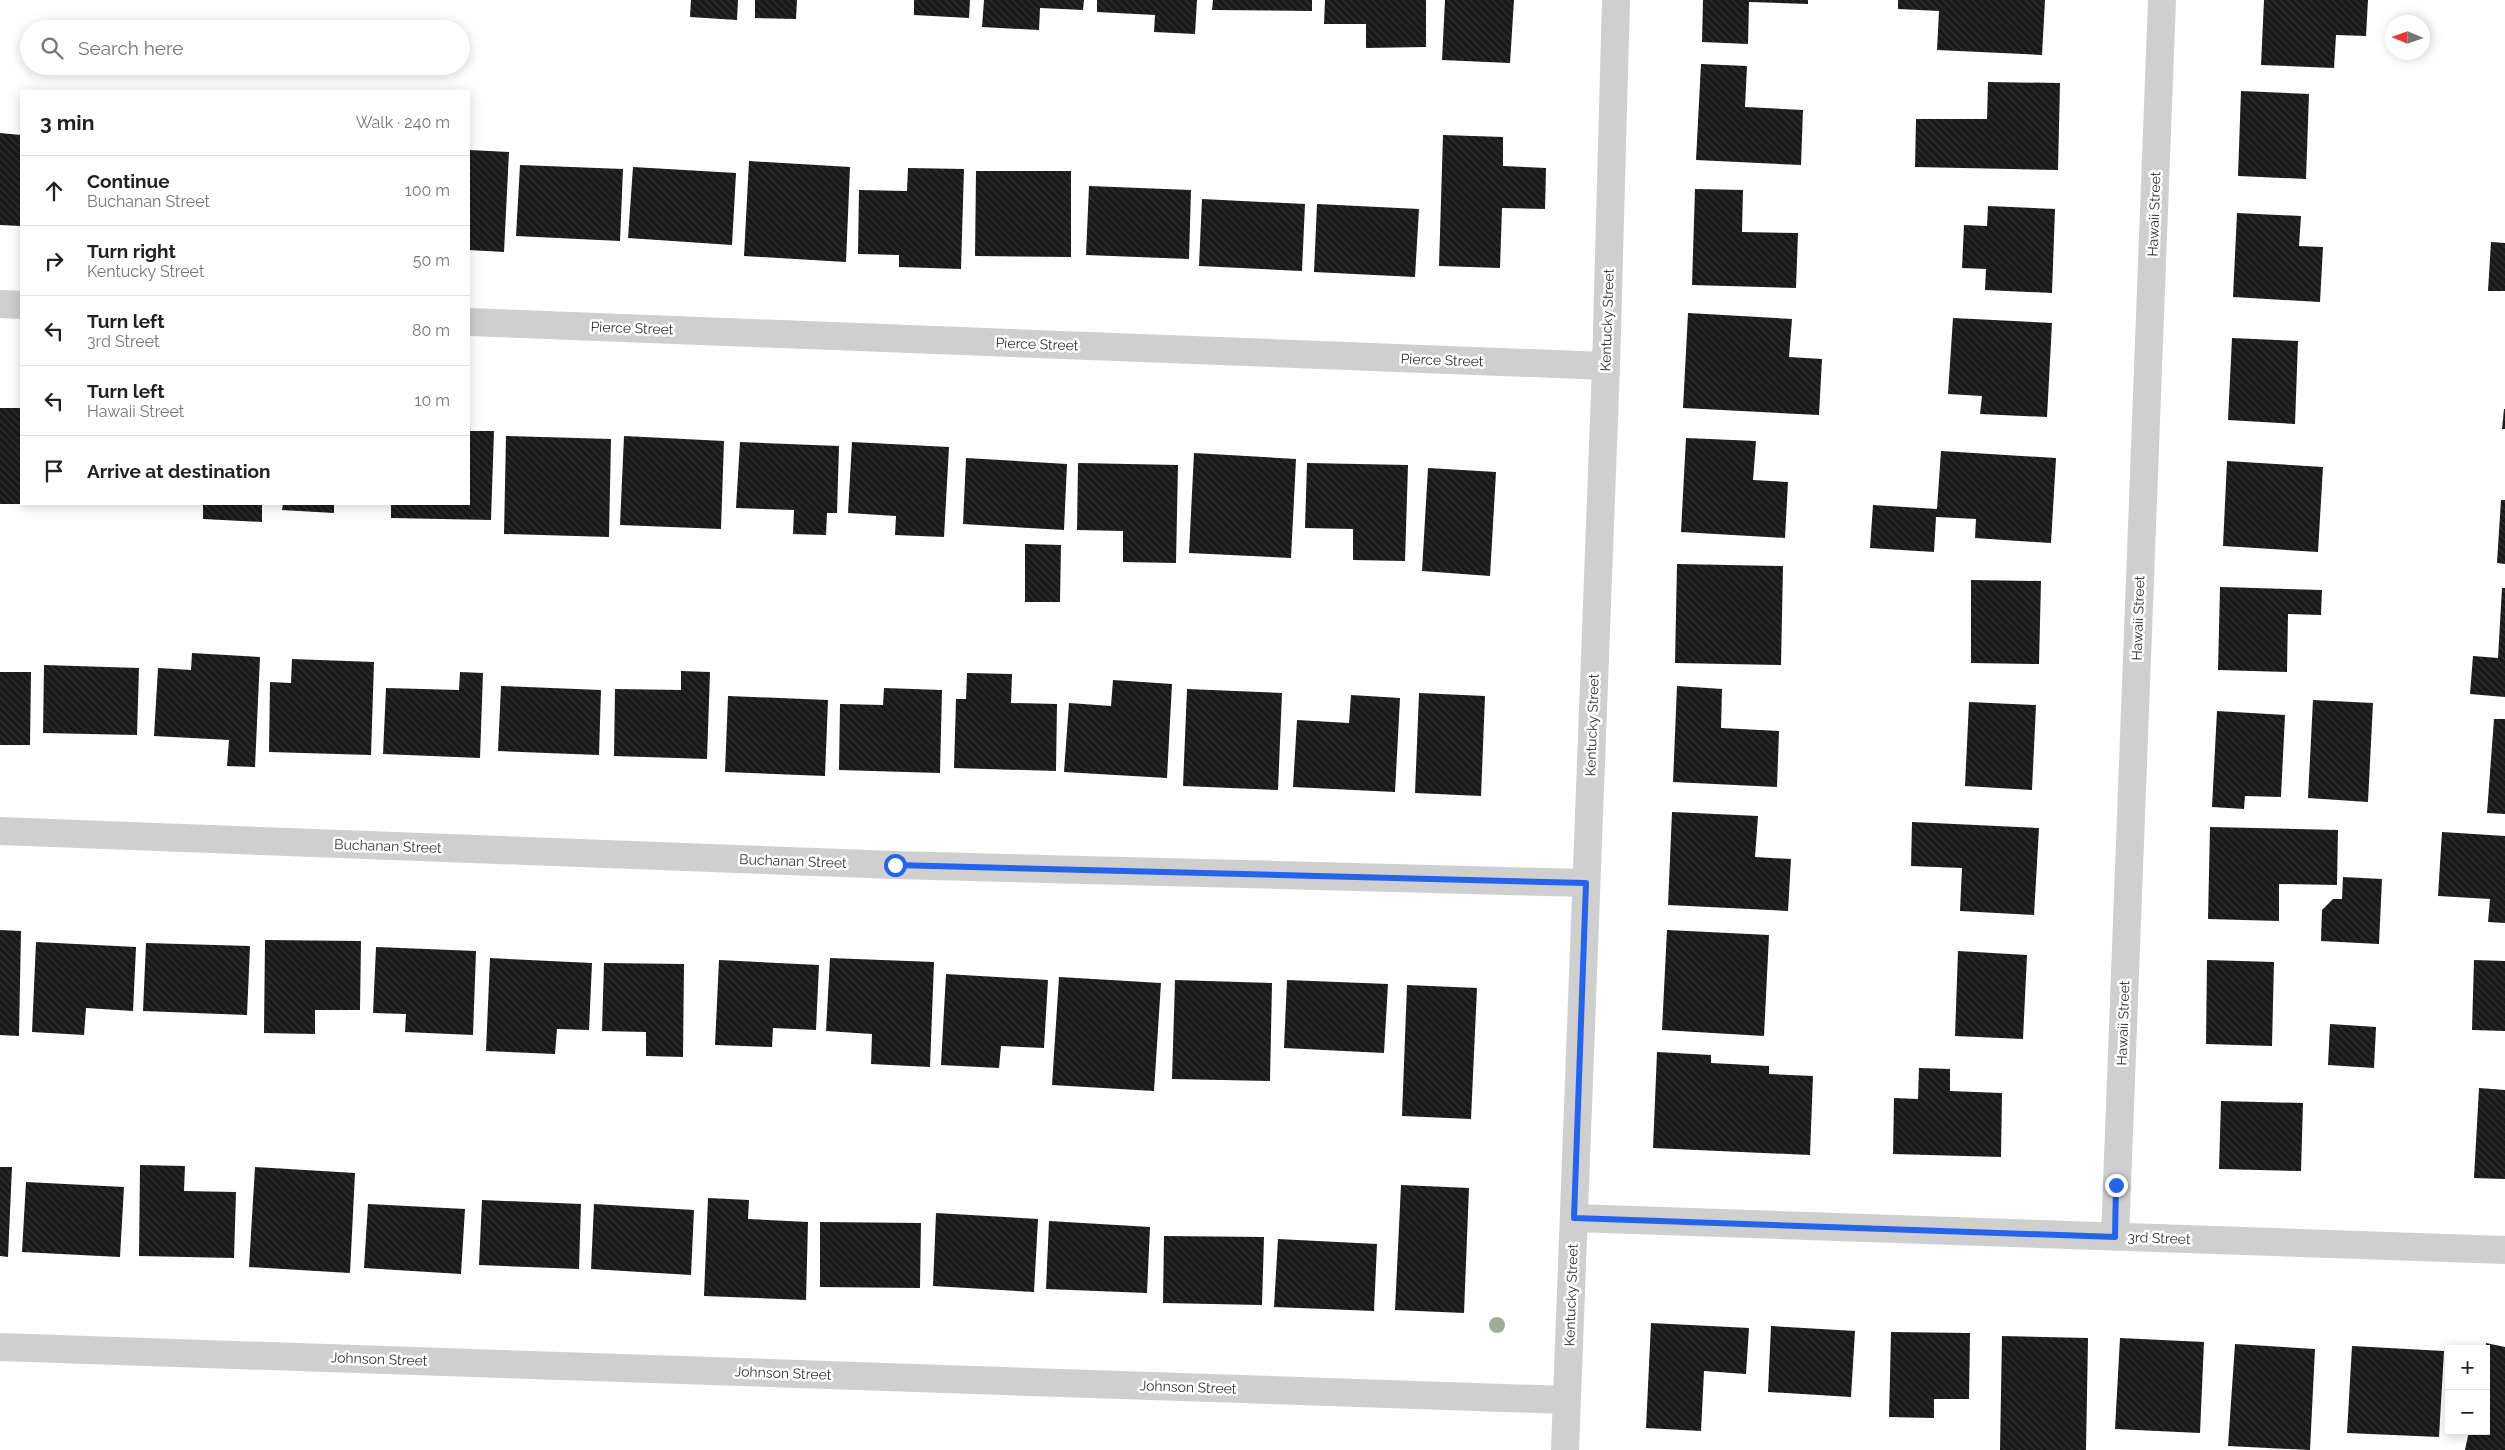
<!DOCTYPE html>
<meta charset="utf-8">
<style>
:root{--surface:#fff;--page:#f6f6f6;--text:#202124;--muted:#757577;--line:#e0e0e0}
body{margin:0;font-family:Raleway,sans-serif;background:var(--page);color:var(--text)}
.controls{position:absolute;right:15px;bottom:15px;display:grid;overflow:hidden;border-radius:0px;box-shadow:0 2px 12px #0003}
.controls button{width:45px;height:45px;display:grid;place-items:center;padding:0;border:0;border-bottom:1px solid var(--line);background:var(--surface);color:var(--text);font:25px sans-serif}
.compass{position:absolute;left:2385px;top:15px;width:45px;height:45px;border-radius:50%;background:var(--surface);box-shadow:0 2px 12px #0003;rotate:272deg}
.stop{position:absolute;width:15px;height:15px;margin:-11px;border:4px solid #2563eb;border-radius:50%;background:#fff}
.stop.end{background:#2563eb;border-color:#fff;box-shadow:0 1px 5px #0008}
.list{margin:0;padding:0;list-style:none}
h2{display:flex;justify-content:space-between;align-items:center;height:65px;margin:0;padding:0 20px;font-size:21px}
h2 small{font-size:16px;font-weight:400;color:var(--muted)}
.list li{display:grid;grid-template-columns:32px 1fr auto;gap:15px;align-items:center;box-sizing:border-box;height:70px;padding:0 20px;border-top:1px solid var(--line)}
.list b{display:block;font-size:19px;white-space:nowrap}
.list p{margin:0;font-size:16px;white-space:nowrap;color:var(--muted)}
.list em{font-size:16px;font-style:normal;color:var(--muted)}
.icon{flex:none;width:28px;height:28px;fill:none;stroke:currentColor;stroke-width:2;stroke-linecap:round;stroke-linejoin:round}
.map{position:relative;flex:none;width:2505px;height:1450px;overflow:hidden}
.search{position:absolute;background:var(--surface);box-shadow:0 2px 12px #0003;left:20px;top:20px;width:450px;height:55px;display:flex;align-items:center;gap:12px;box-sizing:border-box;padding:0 18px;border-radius:28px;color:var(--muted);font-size:19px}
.panel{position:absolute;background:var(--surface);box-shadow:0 2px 12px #0003;left:20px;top:90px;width:450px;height:415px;border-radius:0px}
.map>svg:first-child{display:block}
.building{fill:url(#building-back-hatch)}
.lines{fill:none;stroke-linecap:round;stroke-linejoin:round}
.minor{stroke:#cfcfcf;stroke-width:28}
.tree{fill:#9ead98}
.route{stroke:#2563eb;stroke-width:6}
.labels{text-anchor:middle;stroke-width:5;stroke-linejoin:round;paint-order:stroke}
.street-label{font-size:14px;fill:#323232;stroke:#fff}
</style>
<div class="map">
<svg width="2505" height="1450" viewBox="0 0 2505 1450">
<defs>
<pattern id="building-back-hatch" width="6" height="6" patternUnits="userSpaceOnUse" patternTransform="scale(1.25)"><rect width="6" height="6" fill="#191919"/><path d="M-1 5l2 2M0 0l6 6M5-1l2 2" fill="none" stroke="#323232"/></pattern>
</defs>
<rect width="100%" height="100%" fill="#fff"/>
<path class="building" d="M 691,0 L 738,0 L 737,20 L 690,17 Z
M 755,0 L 797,0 L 796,19 L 755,18 Z
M 914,0 L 970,0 L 969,18 L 914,15 Z
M 984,0 L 1084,0 L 1083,10 L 1040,8 L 1039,30 L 982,27 Z
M 1097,0 L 1197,0 L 1195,34 L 1154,32 L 1155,15 L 1097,12 Z
M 1213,0 L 1312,0 L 1312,11 L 1212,10 Z
M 1325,0 L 1426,0 L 1426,47 L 1366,48 L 1366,24 L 1324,24 Z
M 1445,0 L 1514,0 L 1510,63 L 1442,60 Z
M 1703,0 L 1808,0 L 1808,4 L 1749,2 L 1748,44 L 1702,42 Z
M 1898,0 L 2045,0 L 2042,55 L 1937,50 L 1939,11 L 1898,9 Z
M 2264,0 L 2368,0 L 2366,36 L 2336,35 L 2334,68 L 2261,65 Z
M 1701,64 L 1747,66 L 1745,107 L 1803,110 L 1801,165 L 1696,160 Z
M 1988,82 L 2060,83 L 2058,170 L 1915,167 L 1916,119 L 1987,119 Z
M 2241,91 L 2309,94 L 2306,179 L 2238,176 Z
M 0,133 L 21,135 L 21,226 L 0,225 Z
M 1443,135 L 1503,137 L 1503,166 L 1546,168 L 1545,209 L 1502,208 L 1500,268 L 1439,266 Z
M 469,150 L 509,152 L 504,252 L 469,250 Z
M 749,161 L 850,167 L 846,262 L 744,256 Z
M 520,165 L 623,169 L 620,241 L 516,236 Z
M 633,167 L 736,173 L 732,245 L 628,238 Z
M 908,168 L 964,169 L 961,269 L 899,267 L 899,255 L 858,254 L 859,190 L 907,191 Z
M 976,171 L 1071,171 L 1071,257 L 975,256 Z
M 1089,186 L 1191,190 L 1189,259 L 1086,255 Z
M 1695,189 L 1743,190 L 1742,232 L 1798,233 L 1796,288 L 1692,285 Z
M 1202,199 L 1305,204 L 1302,271 L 1199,266 Z
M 1317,204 L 1419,209 L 1415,277 L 1314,272 Z
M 1988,206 L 2055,209 L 2052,293 L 1985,290 L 1986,269 L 1962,268 L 1964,225 L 1987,226 Z
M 2237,213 L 2301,216 L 2299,246 L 2323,247 L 2320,302 L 2233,297 Z
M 2491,242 L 2505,243 L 2505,291 L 2488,291 Z
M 1688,313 L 1792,319 L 1789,357 L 1822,359 L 1819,415 L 1683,408 Z
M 1953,318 L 2052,323 L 2047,417 L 1980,414 L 1982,396 L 1948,394 Z
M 2232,338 L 2298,341 L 2295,424 L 2228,420 Z
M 0,408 L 21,408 L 21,504 L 0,504 Z
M 2504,409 L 2505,409 L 2505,429 L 2502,429 Z
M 469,431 L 494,431 L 491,520 L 391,518 L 391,504 L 469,504 Z
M 506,436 L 611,439 L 609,537 L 504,534 Z
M 624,436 L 724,441 L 721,529 L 620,525 Z
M 1686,438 L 1756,441 L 1753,480 L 1788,482 L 1785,538 L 1681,532 Z
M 740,442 L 839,446 L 837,513 L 827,513 L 826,535 L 793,534 L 794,510 L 736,508 Z
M 852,442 L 949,447 L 944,537 L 895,535 L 896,516 L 848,513 Z
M 1941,451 L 2056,458 L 2051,543 L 1975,538 L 1976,519 L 1936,517 L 1934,552 L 1870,548 L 1873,505 L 1937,509 Z
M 1194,453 L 1296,459 L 1291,558 L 1189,553 Z
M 966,458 L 1067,464 L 1064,530 L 963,524 Z
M 2227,461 L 2323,467 L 2318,552 L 2223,546 Z
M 1078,463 L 1178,465 L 1176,563 L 1123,562 L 1123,531 L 1077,530 Z
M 1307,463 L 1408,465 L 1405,561 L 1353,560 L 1353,529 L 1305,528 Z
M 1428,468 L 1496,472 L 1490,576 L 1422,571 Z
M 2501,500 L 2505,500 L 2505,564 L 2497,563 Z
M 203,504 L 262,504 L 262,522 L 203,519 Z
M 283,504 L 334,504 L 334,513 L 282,510 Z
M 1025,544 L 1061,545 L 1060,602 L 1025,602 Z
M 1677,564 L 1783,566 L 1781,665 L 1675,663 Z
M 1971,580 L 2041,581 L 2039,664 L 1971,663 Z
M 2220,587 L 2322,590 L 2321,615 L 2288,614 L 2287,672 L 2218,670 Z
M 2502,588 L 2505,588 L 2505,697 L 2470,694 L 2473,656 L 2498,658 Z
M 192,653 L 260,657 L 255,767 L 227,766 L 229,740 L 154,736 L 158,668 L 191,670 Z
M 292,659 L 374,662 L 371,755 L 269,752 L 270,682 L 291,683 Z
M 44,665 L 139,668 L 137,735 L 43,733 Z
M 681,671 L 710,672 L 707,759 L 614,756 L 615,689 L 681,690 Z
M 0,672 L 31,672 L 30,745 L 0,745 Z
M 460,672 L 483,673 L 480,758 L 383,754 L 386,688 L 459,690 Z
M 967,673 L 1012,674 L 1011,703 L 1057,704 L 1056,771 L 954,768 L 956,699 L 966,699 Z
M 1113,680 L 1172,684 L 1167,778 L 1064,772 L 1069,703 L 1111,706 Z
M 501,686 L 601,690 L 599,755 L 498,751 Z
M 1677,686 L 1722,689 L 1721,728 L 1779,731 L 1777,787 L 1673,782 Z
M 884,688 L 942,690 L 940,773 L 839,770 L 840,704 L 883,705 Z
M 1187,689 L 1282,693 L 1278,790 L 1183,786 Z
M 1419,693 L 1485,696 L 1481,796 L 1415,793 Z
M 1351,695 L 1400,698 L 1395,792 L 1293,787 L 1297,720 L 1349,723 Z
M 728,696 L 828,700 L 825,776 L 725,772 Z
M 2313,700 L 2373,703 L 2368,802 L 2308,798 Z
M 1969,702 L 2036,705 L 2032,790 L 1965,786 Z
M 2217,711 L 2285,715 L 2281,797 L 2245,796 L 2244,809 L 2212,807 Z
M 2494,719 L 2505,719 L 2505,814 L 2487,813 Z
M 1672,812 L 1758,816 L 1755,857 L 1791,859 L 1788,911 L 1668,905 Z
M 1912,822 L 2039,828 L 2034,915 L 1960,911 L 1962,868 L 1911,866 Z
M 2210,827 L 2338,830 L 2337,885 L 2279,884 L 2279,921 L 2208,919 Z
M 2442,832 L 2505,836 L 2505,923 L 2488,922 L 2490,899 L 2438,896 Z
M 2343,877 L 2382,879 L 2379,944 L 2321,941 L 2322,910 L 2333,899 L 2342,899 Z
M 0,930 L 21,931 L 19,1036 L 0,1035 Z
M 1667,930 L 1769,935 L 1764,1036 L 1662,1030 Z
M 265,940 L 361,941 L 360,1010 L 315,1010 L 315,1034 L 264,1033 Z
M 36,942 L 136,947 L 133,1011 L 86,1008 L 84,1035 L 32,1032 Z
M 146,943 L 250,946 L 247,1015 L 143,1011 Z
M 376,947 L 476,951 L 473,1035 L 405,1032 L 406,1014 L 373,1013 Z
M 1958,951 L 2027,955 L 2023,1039 L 1955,1036 Z
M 490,958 L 592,963 L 589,1030 L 557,1029 L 555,1054 L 486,1051 Z
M 830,958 L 934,962 L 930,1067 L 871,1064 L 872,1034 L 826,1031 Z
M 719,960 L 819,965 L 816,1030 L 773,1028 L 772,1047 L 715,1045 Z
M 2207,960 L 2274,962 L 2272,1046 L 2206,1044 Z
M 2474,960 L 2505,961 L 2505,1031 L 2472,1030 Z
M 604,963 L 684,964 L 683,1057 L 646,1056 L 646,1032 L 602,1031 Z
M 946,974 L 1048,980 L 1044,1048 L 1001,1046 L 999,1068 L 941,1065 Z
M 1059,977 L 1161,983 L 1154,1091 L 1052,1085 Z
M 1175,980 L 1272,983 L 1270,1081 L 1172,1079 Z
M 1287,980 L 1388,984 L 1384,1053 L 1284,1048 Z
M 1407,985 L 1477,988 L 1471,1119 L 1402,1116 Z
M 2330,1024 L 2376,1027 L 2374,1068 L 2328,1065 Z
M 1657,1052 L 1711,1055 L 1711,1063 L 1769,1066 L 1769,1074 L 1813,1076 L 1810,1155 L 1653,1148 Z
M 1919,1068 L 1950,1069 L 1950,1091 L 2002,1093 L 2001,1157 L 1893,1154 L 1894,1098 L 1918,1099 Z
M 2479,1088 L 2505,1090 L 2505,1179 L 2474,1178 Z
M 2221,1101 L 2303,1103 L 2301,1171 L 2219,1169 Z
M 140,1165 L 185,1166 L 184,1191 L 236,1192 L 234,1258 L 139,1256 Z
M 0,1167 L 12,1167 L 8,1257 L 0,1256 Z
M 255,1167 L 355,1173 L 350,1273 L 249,1267 Z
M 26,1182 L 124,1187 L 120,1257 L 22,1252 Z
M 1401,1185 L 1469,1188 L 1464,1313 L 1395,1310 Z
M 708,1198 L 749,1200 L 748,1219 L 808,1222 L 806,1300 L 704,1296 Z
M 482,1200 L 581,1204 L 579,1269 L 479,1265 Z
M 368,1204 L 465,1209 L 461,1274 L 364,1268 Z
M 594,1204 L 694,1210 L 691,1275 L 591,1269 Z
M 936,1213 L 1038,1219 L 1034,1292 L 933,1286 Z
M 1049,1221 L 1150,1227 L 1147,1293 L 1046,1289 Z
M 820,1222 L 921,1223 L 920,1288 L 820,1287 Z
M 1164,1236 L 1264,1237 L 1262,1305 L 1163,1303 Z
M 1278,1239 L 1377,1244 L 1374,1311 L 1274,1307 Z
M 1651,1323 L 1749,1328 L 1746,1374 L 1704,1371 L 1701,1431 L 1646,1428 Z
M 1771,1326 L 1855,1331 L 1851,1397 L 1768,1392 Z
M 1891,1332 L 1970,1333 L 1969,1399 L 1934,1399 L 1934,1418 L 1889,1417 Z
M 2002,1336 L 2088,1338 L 2086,1450 L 2000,1450 Z
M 2120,1338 L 2204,1342 L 2200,1433 L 2115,1429 Z
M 2486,1343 L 2505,1347 L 2505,1450 L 2465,1450 L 2469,1431 L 2486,1431 Z
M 2235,1344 L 2315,1349 L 2310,1450 L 2228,1446 Z
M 2352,1346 L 2444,1351 L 2439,1437 L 2347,1433 Z"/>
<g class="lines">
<path class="minor" d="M 0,304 L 21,305
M 469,322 L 1606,366
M 0,831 L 895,865 L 1586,883
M 1574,1218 L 2505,1250
M 2115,1237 L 2162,0
M 0,1347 L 1566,1400
M 1565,1450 L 1606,366 L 1616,0"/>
</g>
<circle class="tree" cx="1497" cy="1325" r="8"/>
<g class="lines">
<path class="route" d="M 895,865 L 1586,883 L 1574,1218 L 2115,1237 L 2116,1185"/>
</g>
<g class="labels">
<g class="street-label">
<text transform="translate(2154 214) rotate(-88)" y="5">Hawaii Street</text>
<text transform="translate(1607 320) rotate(-88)" y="5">Kentucky Street</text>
<text transform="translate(632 328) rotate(2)" y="5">Pierce Street</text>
<text transform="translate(1037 344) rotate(2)" y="5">Pierce Street</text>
<text transform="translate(1442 360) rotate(2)" y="5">Pierce Street</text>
<text transform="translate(2138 618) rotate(-88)" y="5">Hawaii Street</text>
<text transform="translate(1592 725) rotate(-88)" y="5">Kentucky Street</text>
<text transform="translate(388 846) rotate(2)" y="5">Buchanan Street</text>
<text transform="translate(793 861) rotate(2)" y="5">Buchanan Street</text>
<text transform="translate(2123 1023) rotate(-88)" y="5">Hawaii Street</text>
<text transform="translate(2159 1238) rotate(2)" y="5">3rd Street</text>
<text transform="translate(1571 1295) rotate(-88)" y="5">Kentucky Street</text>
<text transform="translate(379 1359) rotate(2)" y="5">Johnson Street</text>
<text transform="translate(783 1373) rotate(2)" y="5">Johnson Street</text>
<text transform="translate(1188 1387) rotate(2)" y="5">Johnson Street</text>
</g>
</g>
</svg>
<div class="controls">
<button>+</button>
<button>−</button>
</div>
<svg class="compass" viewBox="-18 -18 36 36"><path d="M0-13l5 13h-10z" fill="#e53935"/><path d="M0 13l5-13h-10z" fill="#757577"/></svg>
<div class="stop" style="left:895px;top:865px"></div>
<div class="stop end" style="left:2116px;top:1185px"></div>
<div class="search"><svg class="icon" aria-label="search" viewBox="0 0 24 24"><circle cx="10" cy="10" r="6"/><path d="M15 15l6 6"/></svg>Search here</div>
<section class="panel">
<h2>3 min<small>Walk · 240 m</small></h2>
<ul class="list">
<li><svg class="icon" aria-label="ahead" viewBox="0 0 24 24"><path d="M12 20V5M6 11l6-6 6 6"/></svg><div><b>Continue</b><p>Buchanan Street</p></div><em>100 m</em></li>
<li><svg class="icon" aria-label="right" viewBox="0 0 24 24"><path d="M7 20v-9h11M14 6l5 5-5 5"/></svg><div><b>Turn right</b><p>Kentucky Street</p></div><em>50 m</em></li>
<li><svg class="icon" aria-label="left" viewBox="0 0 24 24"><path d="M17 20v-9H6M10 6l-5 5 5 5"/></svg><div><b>Turn left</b><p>3rd Street</p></div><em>80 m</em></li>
<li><svg class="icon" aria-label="left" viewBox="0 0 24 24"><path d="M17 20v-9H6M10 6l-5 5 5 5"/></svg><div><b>Turn left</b><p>Hawaii Street</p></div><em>10 m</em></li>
<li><svg class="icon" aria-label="arrive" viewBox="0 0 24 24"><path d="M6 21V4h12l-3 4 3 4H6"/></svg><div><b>Arrive at destination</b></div></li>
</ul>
</section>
</div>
